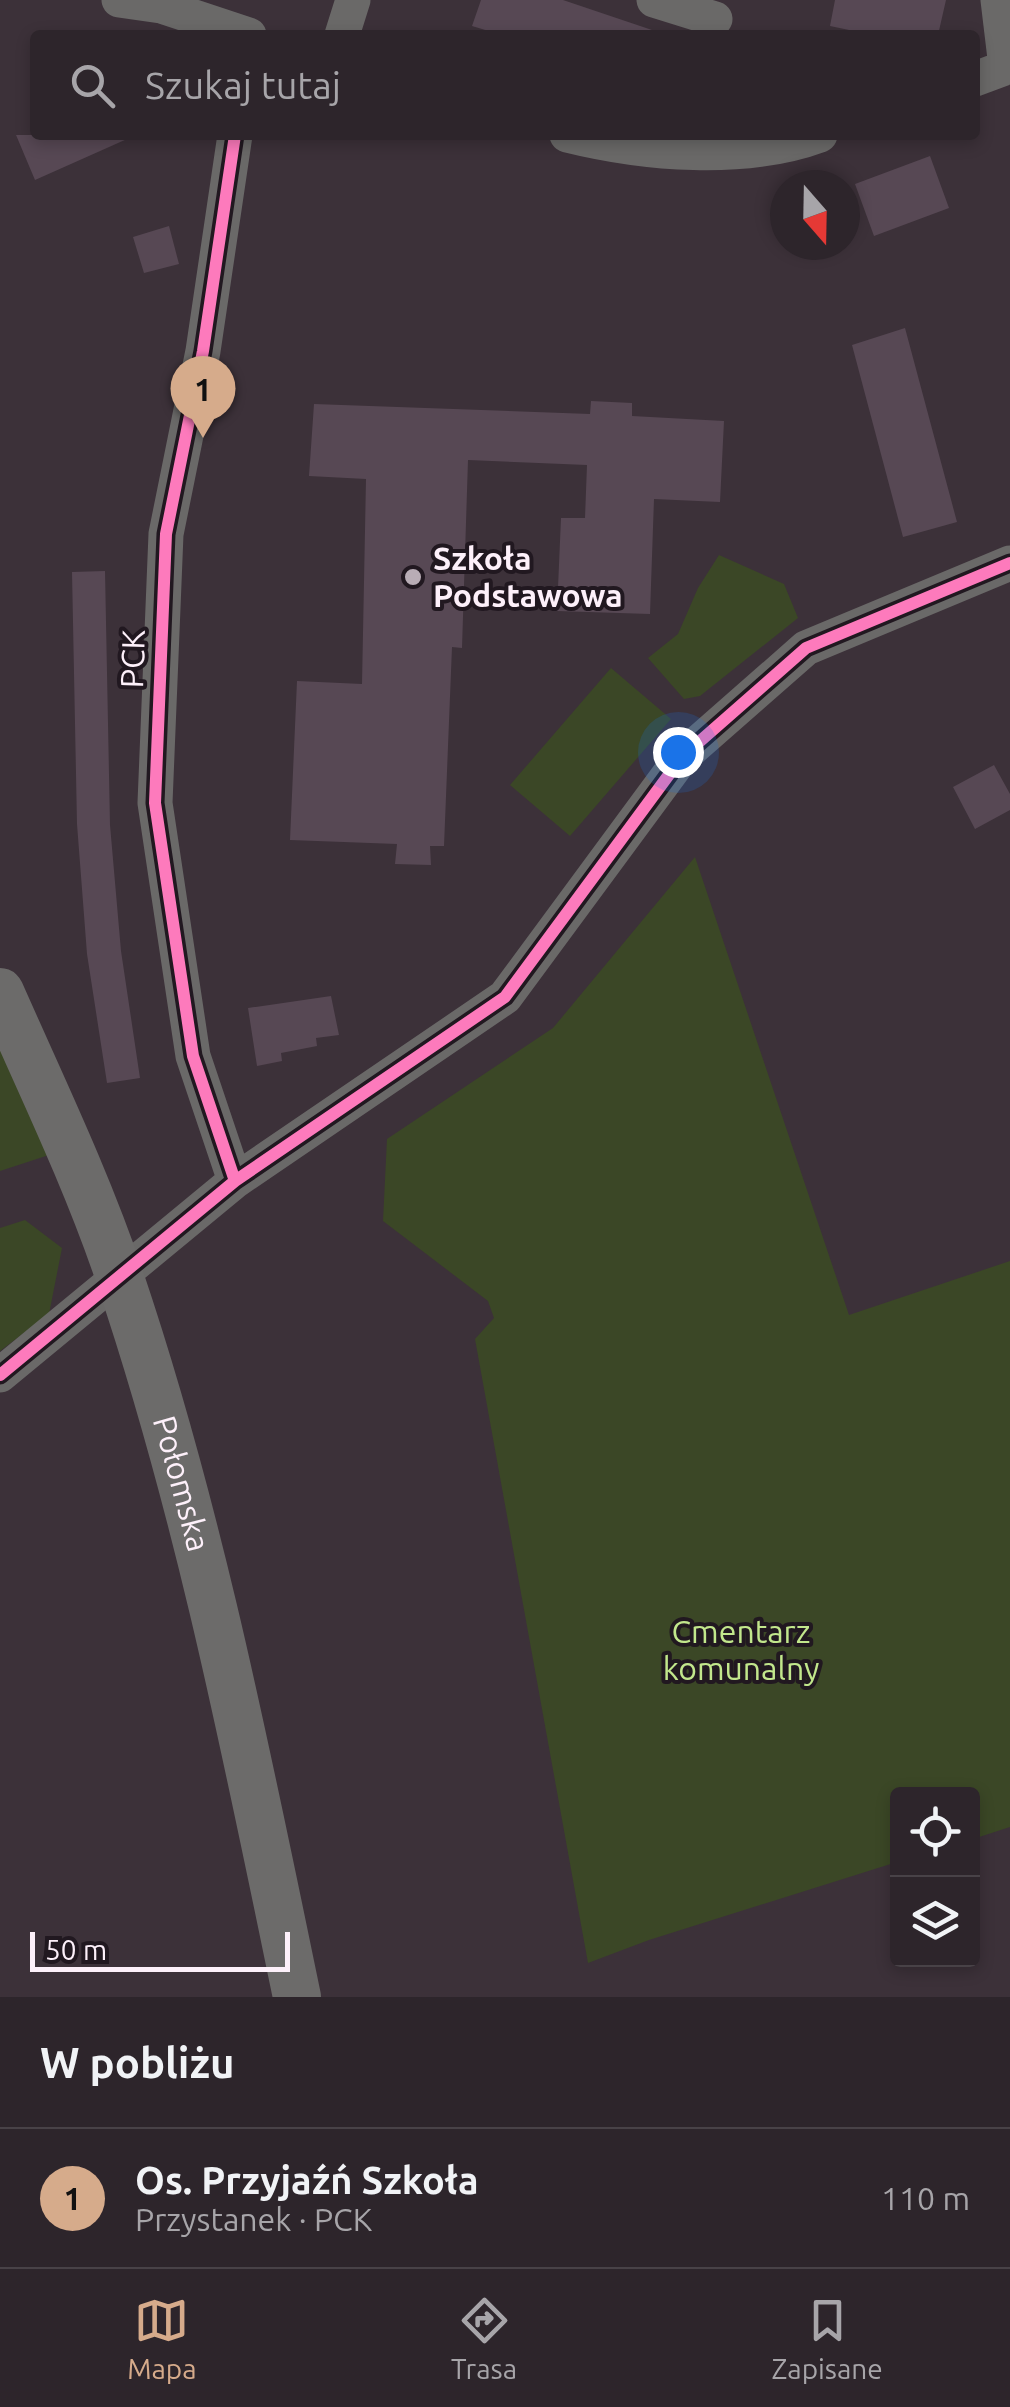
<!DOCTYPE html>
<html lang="pl">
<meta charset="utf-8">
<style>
:root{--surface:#2d252b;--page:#393137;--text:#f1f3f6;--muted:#a7a5a9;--line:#484247;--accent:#d6ab8b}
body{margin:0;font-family:Ubuntu,sans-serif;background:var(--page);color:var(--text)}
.controls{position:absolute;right:30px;bottom:30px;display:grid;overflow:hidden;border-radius:10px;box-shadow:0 5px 15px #0003}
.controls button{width:90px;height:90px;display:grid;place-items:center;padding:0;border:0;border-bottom:2px solid var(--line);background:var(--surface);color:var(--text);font:50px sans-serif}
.compass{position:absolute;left:770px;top:170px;width:90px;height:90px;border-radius:50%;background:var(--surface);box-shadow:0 5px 15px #0003;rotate:160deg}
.scale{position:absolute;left:30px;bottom:25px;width:260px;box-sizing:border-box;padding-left:10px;border:5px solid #fdf0fa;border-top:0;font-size:28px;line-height:35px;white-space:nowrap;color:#fdf0fa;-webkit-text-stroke:8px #211820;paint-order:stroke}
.you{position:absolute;left:678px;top:752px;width:35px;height:35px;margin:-25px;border:8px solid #fff;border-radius:50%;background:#1a73e8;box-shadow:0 0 0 15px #1a73e833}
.badge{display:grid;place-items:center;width:65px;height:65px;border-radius:50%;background:var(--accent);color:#111;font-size:32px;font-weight:700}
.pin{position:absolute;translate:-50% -82px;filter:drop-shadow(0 2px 5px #0008)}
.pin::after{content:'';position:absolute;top:52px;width:35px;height:30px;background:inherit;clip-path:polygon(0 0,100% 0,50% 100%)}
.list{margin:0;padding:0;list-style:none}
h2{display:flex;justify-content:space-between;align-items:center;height:130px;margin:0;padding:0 40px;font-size:42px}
h2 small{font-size:32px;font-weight:400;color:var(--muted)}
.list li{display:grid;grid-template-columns:65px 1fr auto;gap:30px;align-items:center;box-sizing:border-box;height:140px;padding:0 40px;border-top:2px solid var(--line)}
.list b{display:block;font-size:38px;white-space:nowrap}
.list p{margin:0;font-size:32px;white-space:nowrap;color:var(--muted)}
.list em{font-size:32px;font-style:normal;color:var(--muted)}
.icon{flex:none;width:55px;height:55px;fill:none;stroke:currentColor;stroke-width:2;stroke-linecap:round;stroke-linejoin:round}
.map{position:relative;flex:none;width:1010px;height:1997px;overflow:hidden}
.search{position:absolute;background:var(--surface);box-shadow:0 5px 15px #0003;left:30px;right:30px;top:30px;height:110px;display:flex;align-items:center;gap:25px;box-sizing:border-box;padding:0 35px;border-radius:10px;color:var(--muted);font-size:38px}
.sheet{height:270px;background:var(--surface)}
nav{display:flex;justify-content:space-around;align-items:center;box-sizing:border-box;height:140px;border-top:2px solid var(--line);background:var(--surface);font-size:28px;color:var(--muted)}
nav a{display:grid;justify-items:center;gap:5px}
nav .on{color:var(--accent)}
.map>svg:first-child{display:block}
.green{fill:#3b4726}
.building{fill:#574854}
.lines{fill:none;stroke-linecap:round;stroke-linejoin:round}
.street{stroke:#6a6968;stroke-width:35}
.secondary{stroke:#6c6b6a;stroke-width:48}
.cycleway-casing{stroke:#211820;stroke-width:19}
.cycleway{stroke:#fd7abc;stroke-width:12}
.poi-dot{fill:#b9adb6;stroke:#211820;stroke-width:4}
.labels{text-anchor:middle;stroke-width:8;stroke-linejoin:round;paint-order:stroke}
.poi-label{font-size:32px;font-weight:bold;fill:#fdf0fa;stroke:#211820;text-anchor:start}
.street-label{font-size:32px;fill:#fdf0fa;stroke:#211820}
.park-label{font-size:32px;fill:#c2e78c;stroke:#211820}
</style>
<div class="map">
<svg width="1010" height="1997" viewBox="0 0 1010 1997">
<rect width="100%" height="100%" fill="#3c3139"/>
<path class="green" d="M 719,555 L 784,584 L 798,618 L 700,696 L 684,699 L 648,658 L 678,634 L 698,588 Z
M 611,668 L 671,719 L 570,836 L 510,785 Z
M 695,857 L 849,1315 L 1010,1261 L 1010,1827 L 973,1839 L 972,1794 L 898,1794 L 897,1862 L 649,1940 L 588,1963 L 475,1339 L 494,1318 L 488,1301 L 383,1221 L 387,1139 L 553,1028 Z
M 0,1041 L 49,1155 L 0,1171 Z
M 25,1220 L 62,1248 L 49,1314 L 0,1351 L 0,1228 Z"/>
<path class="building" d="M 481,0 L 563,0 L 652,30 L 652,35 L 502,35 L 472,26 Z
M 835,0 L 946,0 L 938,35 L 873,35 L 830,26 Z
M 16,135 L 136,135 L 35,180 Z
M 930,156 L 949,208 L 874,236 L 855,184 Z
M 169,226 L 179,264 L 144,273 L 133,237 Z
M 905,328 L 957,522 L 903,537 L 852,345 Z
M 591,401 L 632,403 L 632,416 L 724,421 L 720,502 L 654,499 L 650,614 L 557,611 L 561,518 L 585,518 L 587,465 L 468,460 L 462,648 L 452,647 L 444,846 L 430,846 L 431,865 L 395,864 L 397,844 L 290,840 L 297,681 L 362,684 L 366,479 L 309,476 L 314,404 L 590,414 Z
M 105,571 L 110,825 L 121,951 L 140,1078 L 107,1083 L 87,954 L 77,824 L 72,572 Z
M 994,765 L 1010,794 L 1010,810 L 975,829 L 953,787 Z
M 331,996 L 339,1035 L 316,1038 L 317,1046 L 281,1053 L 282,1061 L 257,1066 L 248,1008 Z"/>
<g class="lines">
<path class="street" d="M 119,0 L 161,6 L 249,35
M 654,0 L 715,19
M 998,0 L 1006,67
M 342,35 L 353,0
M 975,79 L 1010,66
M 235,135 L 203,351 L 166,534 L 155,803 L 193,1056 L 235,1181
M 567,135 C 644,154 744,163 820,135
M 0,1375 L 235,1181 L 505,997 L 682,757 L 806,648 L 1010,563"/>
<path class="secondary" id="s1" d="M 0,992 C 42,1087 87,1180 120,1278 C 199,1512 247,1756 297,1997"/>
<defs>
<path id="cycleway" d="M 235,135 L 203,351 L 166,534 L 155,803 L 193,1056 L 235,1181
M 0,1375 L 235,1181 L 505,997 L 682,757 L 806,648 L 1010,563"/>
</defs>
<use href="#cycleway" class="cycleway-casing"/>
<use href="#cycleway" class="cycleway"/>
</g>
<circle class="poi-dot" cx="413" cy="577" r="10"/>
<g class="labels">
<g class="poi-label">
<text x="433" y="570">Szkoła<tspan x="433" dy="37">Podstawowa</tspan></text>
</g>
<g class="street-label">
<text transform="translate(133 659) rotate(-88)" y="11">PCK</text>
<text dy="11" stroke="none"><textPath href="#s1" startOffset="525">Połomska</textPath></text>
</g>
<g class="park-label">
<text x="741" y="1643">Cmentarz<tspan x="741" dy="37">komunalny</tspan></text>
</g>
</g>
</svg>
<div class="controls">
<button><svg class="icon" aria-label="locate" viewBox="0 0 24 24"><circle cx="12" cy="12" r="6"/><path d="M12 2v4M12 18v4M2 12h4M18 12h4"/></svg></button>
<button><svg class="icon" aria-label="layers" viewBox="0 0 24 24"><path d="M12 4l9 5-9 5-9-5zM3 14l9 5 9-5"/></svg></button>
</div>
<svg class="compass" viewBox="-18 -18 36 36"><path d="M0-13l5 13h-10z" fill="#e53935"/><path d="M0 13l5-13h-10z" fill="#a7a5a9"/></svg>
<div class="scale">50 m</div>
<div class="you"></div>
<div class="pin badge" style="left:203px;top:438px">1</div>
<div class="search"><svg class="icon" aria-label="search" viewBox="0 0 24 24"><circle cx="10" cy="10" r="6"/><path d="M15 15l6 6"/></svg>Szukaj tutaj</div>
</div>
<section class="sheet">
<h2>W pobliżu<small></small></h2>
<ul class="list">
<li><span class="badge">1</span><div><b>Os. Przyjaźń Szkoła</b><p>Przystanek · PCK</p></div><em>110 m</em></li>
</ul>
</section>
<nav>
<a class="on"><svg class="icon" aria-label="map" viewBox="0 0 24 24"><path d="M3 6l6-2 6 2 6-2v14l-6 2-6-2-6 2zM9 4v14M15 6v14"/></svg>Mapa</a>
<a><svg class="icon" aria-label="directions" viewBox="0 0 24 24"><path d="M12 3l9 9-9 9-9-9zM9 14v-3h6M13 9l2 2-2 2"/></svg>Trasa</a>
<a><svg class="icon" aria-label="saved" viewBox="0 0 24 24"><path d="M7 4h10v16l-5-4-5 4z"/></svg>Zapisane</a>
</nav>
